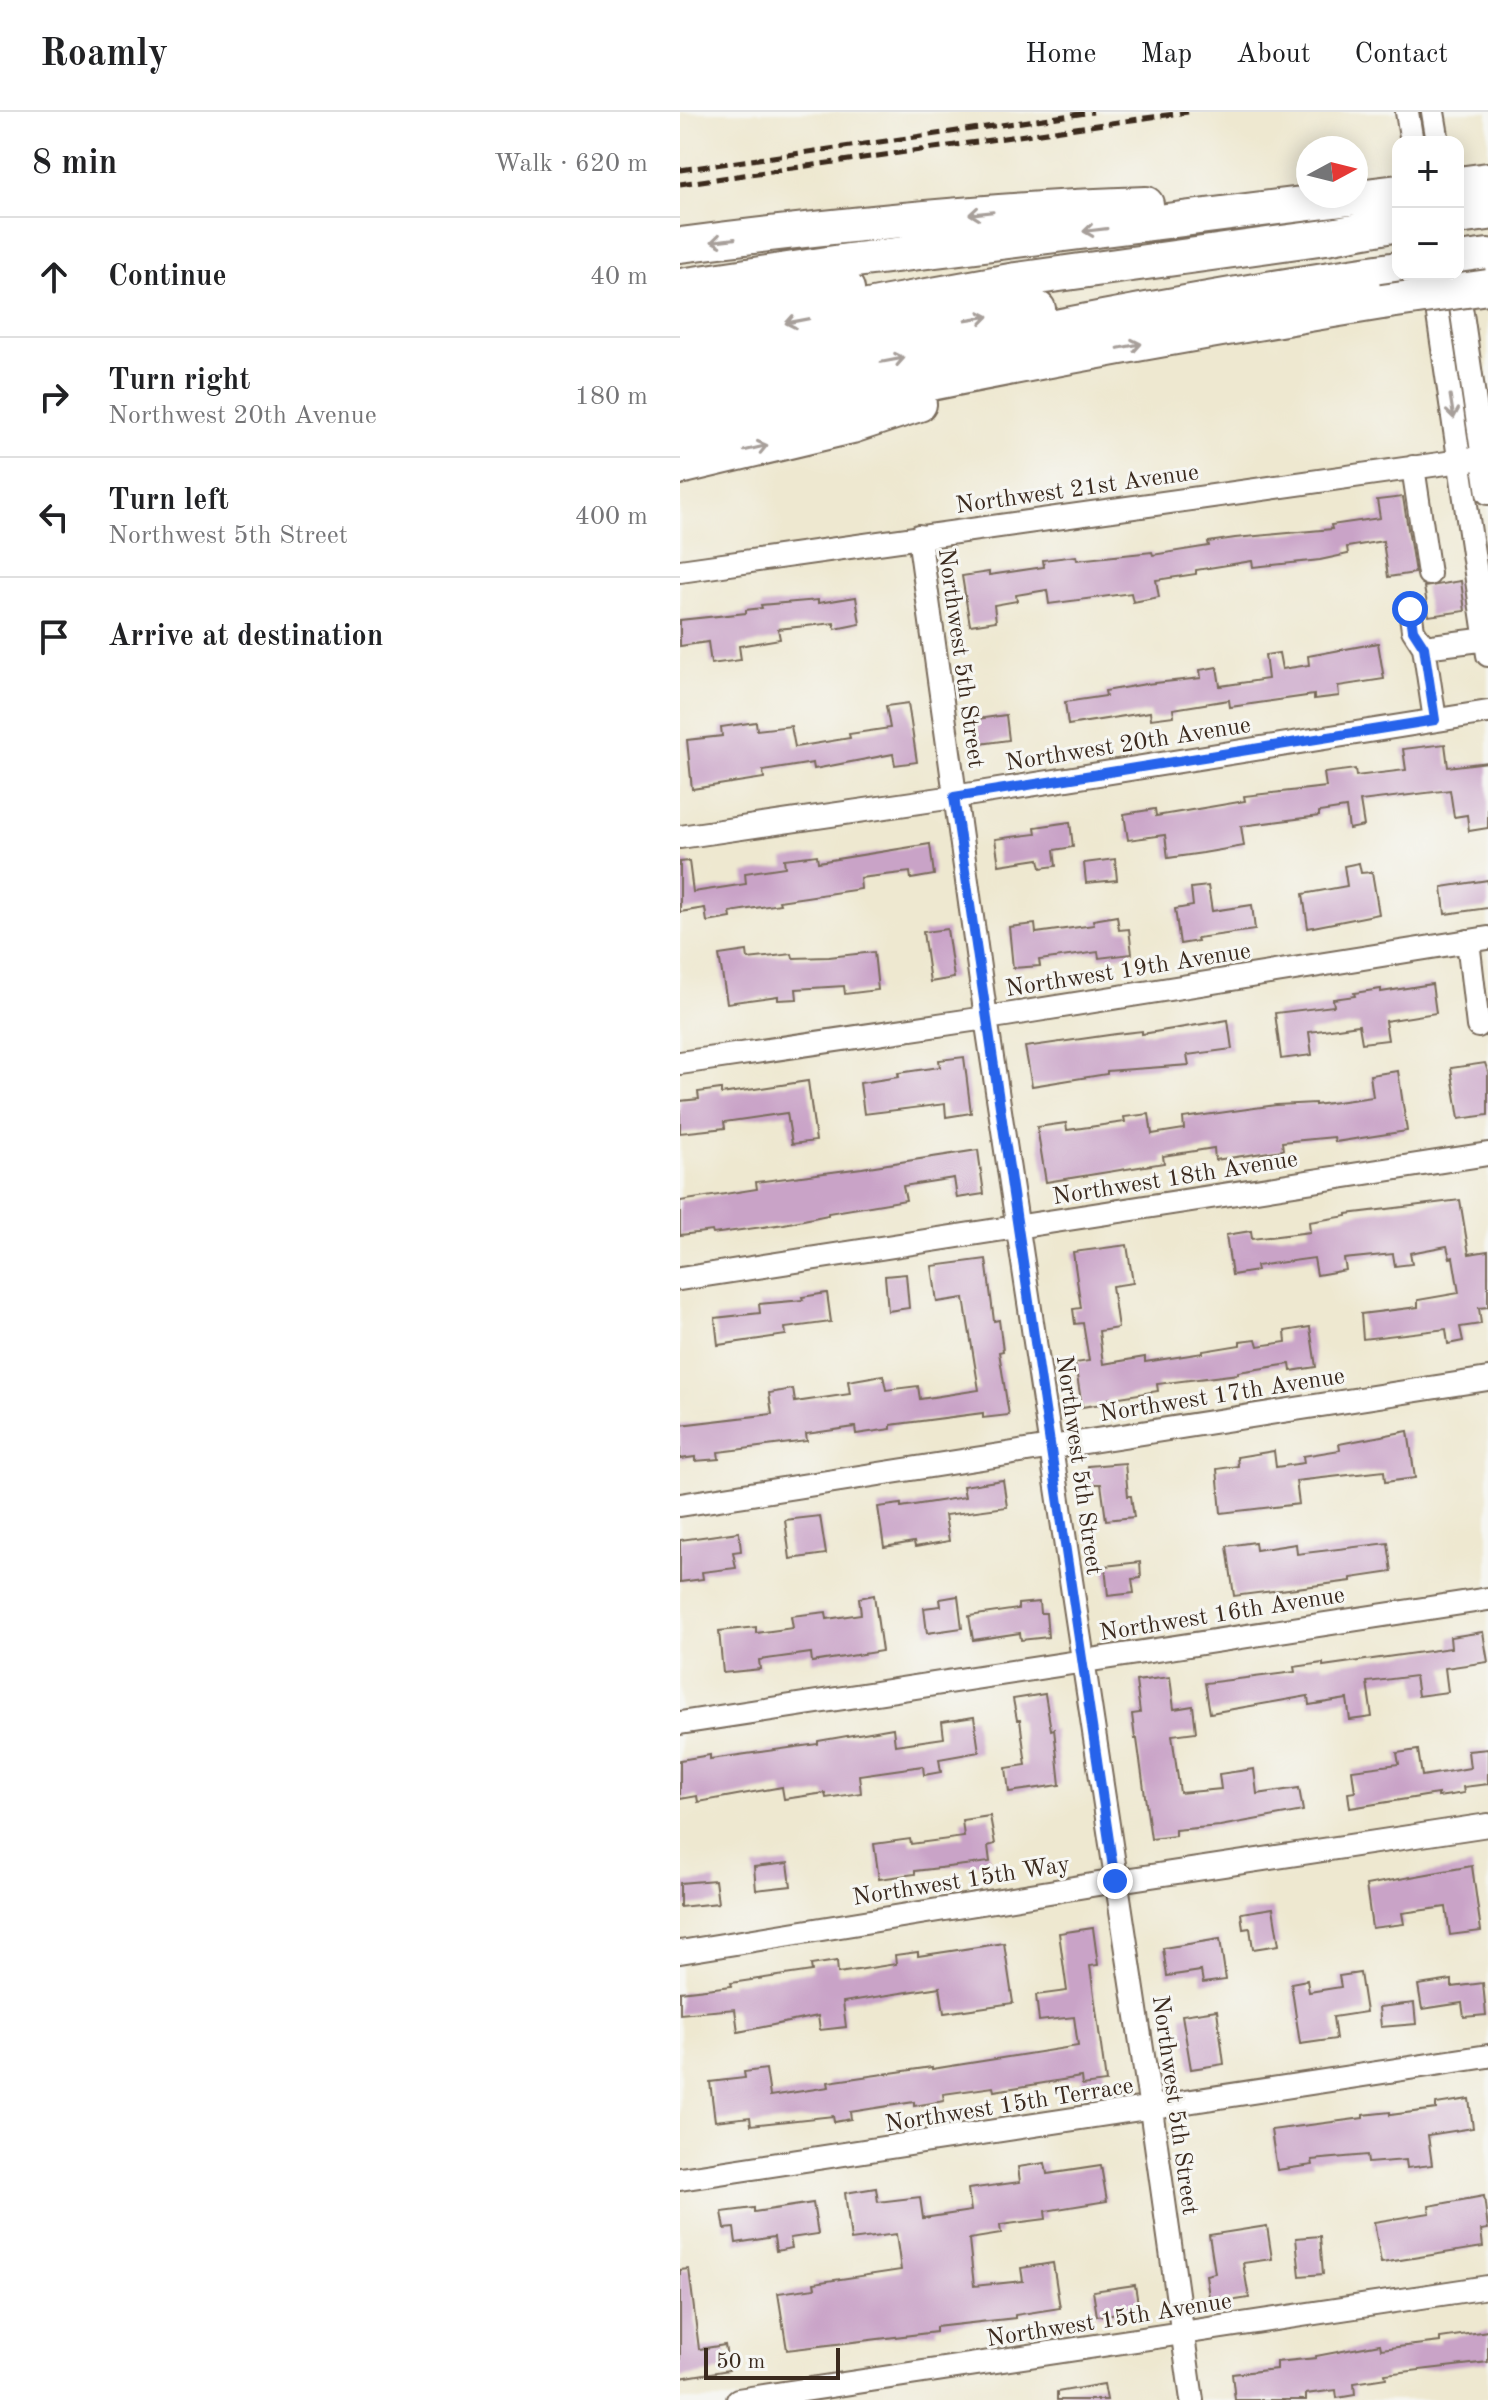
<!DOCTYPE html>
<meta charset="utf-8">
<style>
:root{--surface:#fff;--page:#f6f6f6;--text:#202124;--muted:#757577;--line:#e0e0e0}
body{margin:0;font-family:"Old Standard TT",serif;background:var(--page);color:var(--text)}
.controls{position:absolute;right:24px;top:24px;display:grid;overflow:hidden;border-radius:16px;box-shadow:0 4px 20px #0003}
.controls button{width:72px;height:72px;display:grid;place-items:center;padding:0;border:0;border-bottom:2px solid var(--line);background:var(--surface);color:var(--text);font:40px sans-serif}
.compass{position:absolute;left:616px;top:24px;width:72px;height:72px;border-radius:50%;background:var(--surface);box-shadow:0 4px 20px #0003;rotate:83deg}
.scale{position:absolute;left:24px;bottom:20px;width:136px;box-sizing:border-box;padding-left:8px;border:4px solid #3b2a1e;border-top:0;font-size:22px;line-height:28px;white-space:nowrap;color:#3b2a1e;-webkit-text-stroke:6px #f6f6f2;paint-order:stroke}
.stop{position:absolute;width:24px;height:24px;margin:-18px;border:6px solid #2563eb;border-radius:50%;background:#fff}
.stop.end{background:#2563eb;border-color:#fff;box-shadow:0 2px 8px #0008}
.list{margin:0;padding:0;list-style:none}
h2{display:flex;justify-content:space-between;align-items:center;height:104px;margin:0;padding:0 32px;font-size:34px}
h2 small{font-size:26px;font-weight:400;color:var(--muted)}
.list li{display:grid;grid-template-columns:52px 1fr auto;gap:24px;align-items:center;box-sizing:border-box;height:120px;padding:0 32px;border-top:2px solid var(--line)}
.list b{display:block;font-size:30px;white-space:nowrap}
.list p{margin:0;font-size:26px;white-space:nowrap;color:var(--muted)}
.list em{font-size:26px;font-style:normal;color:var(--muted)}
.icon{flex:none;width:44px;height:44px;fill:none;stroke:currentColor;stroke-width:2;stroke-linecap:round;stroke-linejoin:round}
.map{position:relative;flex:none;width:808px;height:2288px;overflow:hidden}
header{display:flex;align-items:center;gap:48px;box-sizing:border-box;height:112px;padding:0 40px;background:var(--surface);border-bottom:2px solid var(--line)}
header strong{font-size:38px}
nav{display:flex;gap:44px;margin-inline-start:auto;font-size:28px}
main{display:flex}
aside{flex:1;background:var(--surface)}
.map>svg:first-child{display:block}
.building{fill:#c9a3c7}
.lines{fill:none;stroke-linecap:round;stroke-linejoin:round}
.minor-casing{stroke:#7a6c5c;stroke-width:26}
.highway-casing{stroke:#7a6c5c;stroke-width:38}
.minor{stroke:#fff;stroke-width:22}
.highway{stroke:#fff;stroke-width:34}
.rail{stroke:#3b2a1e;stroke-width:5;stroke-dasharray:12 6;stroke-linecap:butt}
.highway-bridge-casing{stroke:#7a6c5c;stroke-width:38;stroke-linecap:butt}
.highway-bridge{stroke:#fff;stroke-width:34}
.oneway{stroke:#a79f9a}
.route{stroke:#2563eb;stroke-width:10}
.labels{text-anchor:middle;stroke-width:6;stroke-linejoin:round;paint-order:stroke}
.street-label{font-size:24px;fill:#3b2a1e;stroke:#f6f6f2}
</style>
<header>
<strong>Roamly</strong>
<nav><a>Home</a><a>Map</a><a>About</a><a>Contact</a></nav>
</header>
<main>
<aside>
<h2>8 min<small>Walk · 620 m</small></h2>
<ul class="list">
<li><svg class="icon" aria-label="ahead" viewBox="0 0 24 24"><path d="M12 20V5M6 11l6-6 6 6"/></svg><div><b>Continue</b></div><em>40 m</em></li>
<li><svg class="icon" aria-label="right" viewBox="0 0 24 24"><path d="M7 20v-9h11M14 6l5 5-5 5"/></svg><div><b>Turn right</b><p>Northwest 20th Avenue</p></div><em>180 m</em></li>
<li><svg class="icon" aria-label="left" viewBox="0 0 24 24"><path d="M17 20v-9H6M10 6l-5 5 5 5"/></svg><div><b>Turn left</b><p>Northwest 5th Street</p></div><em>400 m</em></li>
<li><svg class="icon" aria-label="arrive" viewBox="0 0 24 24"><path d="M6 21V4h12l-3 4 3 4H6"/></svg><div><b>Arrive at destination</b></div></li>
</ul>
</aside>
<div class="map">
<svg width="808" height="2288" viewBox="0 0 808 2288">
<rect width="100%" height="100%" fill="#f6f6f2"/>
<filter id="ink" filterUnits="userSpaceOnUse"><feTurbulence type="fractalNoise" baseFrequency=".0125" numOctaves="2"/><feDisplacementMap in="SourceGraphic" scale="16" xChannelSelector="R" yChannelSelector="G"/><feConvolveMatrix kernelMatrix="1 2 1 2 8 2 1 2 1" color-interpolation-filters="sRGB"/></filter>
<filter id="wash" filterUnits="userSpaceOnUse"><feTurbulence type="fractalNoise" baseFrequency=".006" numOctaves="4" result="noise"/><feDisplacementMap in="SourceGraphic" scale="32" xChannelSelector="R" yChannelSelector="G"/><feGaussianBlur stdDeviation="1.8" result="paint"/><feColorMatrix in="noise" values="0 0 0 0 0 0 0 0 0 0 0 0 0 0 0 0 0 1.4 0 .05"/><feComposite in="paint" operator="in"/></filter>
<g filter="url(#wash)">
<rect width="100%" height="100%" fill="#eee8d0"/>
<g id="blocks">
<path class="building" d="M 723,385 L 735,461 L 708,465 L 703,429 L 667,435 L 668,442 L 640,448 L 573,455 L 572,449 L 516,458 L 516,462 L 476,468 L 479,485 L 453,490 L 451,481 L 369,492 L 367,478 L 336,483 L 337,489 L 314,493 L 316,509 L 290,513 L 282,464 L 309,460 L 309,463 L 364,455 L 363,448 L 396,444 L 397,448 L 472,440 L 473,443 L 529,434 L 528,430 L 555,426 L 652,417 L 651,413 L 700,406 L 697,388 Z
M 781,469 L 785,499 L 749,504 L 744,475 Z
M 176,485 L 180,512 L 155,517 L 154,511 L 98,517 L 100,527 L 59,534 L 61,548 L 31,552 L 28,530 L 0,534 L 0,508 L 66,501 L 66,498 L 82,496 L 81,493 L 138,488 L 138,491 Z
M 698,531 L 704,567 L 658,574 L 659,584 L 634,587 L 634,583 L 550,595 L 549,588 L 493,597 L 494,604 L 471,607 L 470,600 L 388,613 L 385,590 L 426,584 L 425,579 L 466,572 L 521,566 L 520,558 L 537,555 L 540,574 L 588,567 L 585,543 L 599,541 L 602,557 L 629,553 L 628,544 Z
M 228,591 L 237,650 L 215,653 L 213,642 L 134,657 L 133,651 L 83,659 L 84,666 L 12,677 L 7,628 L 42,624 L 41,615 L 76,610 L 77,618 L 111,614 L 115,635 L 170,626 L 169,622 L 210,616 L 206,594 Z
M 326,603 L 329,628 L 300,632 L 297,607 Z
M 765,632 L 768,655 L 808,650 L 808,716 L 789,719 L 787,703 L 774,705 L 770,678 L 680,689 L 684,714 L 669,717 L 666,696 L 639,700 L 639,704 L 561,714 L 564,734 L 523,741 L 488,746 L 485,723 L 448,728 L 444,702 L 475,697 L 476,704 L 565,689 L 564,684 L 646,675 L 644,661 L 675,657 L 676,664 L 726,658 L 723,637 Z
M 390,710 L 393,735 L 374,738 L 376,754 L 361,756 L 359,747 L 319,753 L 315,727 L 356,722 L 355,715 Z
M 250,732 L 254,763 L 231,767 L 230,760 L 180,766 L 181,777 L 99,789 L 100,792 L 50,800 L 51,806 L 27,810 L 25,796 L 0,800 L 0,750 L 9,749 L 13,780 L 66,772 L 65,761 L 105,755 L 104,747 L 137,743 L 138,750 Z
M 435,747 L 437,768 L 406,771 L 404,751 Z
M 679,751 L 681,761 L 692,760 L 699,802 L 628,816 L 623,782 L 667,774 L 664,754 Z
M 808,768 L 808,796 L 765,802 L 762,775 Z
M 528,774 L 532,799 L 572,793 L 575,818 L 517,826 L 518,829 L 500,832 L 495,797 L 513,794 L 511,776 Z
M 437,804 L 439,818 L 449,817 L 452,842 L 419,846 L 418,840 L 359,848 L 360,854 L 333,856 L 329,815 L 355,812 L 356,821 L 414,813 L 413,808 Z
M 267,817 L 274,866 L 250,870 L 243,820 Z
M 67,839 L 68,847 L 112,842 L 113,846 L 149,845 L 194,840 L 198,878 L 165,882 L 164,874 L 116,877 L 117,887 L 98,888 L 98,884 L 47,891 L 39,843 Z
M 752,872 L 756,901 L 705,909 L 708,928 L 682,931 L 679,913 L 629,920 L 632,943 L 601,947 L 595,901 L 654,894 L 653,887 L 675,884 L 674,881 L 701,877 L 701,880 Z
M 548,908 L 552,937 L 507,943 L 509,953 L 427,959 L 427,962 L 352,974 L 345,935 L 436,922 L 462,919 L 462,922 Z
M 284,945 L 291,1001 L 266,1005 L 265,992 L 184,1002 L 180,971 L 219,965 L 218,961 L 260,955 L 259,948 Z
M 805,951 L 808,960 L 808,1003 L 779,1007 L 771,956 Z
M 718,959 L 727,1019 L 655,1030 L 654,1025 L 602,1030 L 603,1038 L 535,1048 L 534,1036 L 483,1044 L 484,1051 L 366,1070 L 357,1015 L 386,1011 L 387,1018 L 445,1010 L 444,1005 L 469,1002 L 472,1022 L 504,1017 L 503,1006 L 596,993 L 635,991 L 635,993 L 693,985 L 690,963 Z
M 128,969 L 136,1029 L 112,1032 L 107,1001 L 44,1010 L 45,1016 L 0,1021 L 0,989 L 19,987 L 18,980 L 41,977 L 41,982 Z
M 298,1038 L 304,1082 L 277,1086 L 274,1066 L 223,1074 L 226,1088 L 148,1101 L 148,1103 L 104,1112 L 33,1122 L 32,1119 L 0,1123 L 0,1089 L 77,1077 L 76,1070 L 182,1056 Z
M 780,1088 L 789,1142 L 808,1139 L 808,1195 L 799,1196 L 801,1212 L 780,1215 L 783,1229 L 768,1232 L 766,1217 L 683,1227 L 681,1202 L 738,1195 L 738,1188 L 779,1181 L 773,1145 L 770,1146 L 767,1134 L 730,1141 L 732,1152 L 715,1154 L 713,1142 L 664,1147 L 666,1158 L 637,1163 L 634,1146 L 576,1154 L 577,1159 L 552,1163 L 546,1123 L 571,1119 L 572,1127 L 630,1120 L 629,1110 L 667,1104 L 667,1102 Z
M 447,1133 L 453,1171 L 432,1174 L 438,1216 L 419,1219 L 423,1252 L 465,1245 L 465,1250 L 523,1241 L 523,1239 L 560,1233 L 560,1229 L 576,1227 L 578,1234 L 606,1230 L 605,1219 L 630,1215 L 636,1255 L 611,1259 L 610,1252 L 558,1260 L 558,1262 L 477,1272 L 478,1279 L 427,1287 L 428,1291 L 402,1295 L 395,1251 L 409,1249 L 403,1211 L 395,1212 L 393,1197 L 401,1196 L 393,1140 Z
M 306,1147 L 314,1209 L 319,1208 L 323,1239 L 319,1240 L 329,1303 L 303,1306 L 303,1301 L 211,1313 L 211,1317 L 176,1322 L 175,1315 L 126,1322 L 127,1329 L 38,1340 L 39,1347 L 15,1349 L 15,1345 L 0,1347 L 0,1313 L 92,1302 L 89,1281 L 113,1277 L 115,1290 L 170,1282 L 168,1269 L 203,1263 L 206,1278 L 238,1274 L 240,1287 L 299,1278 L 284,1186 L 257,1190 L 252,1154 Z
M 226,1162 L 229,1196 L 208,1199 L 205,1164 Z
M 147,1181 L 151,1210 L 105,1216 L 106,1223 L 38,1233 L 35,1206 L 80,1201 L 79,1192 L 123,1188 L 122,1185 Z
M 728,1319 L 735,1366 L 705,1370 L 704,1359 L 616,1369 L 619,1392 L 541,1401 L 537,1357 L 558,1354 L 557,1345 L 594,1339 L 596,1355 L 624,1351 L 623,1344 L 660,1338 L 659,1332 Z
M 445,1351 L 448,1384 L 451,1384 L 454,1405 L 426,1408 L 421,1372 L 409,1372 L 408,1354 Z
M 323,1368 L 327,1395 L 265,1403 L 269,1429 L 235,1435 L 234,1430 L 204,1435 L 198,1395 L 221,1392 L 221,1395 L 285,1385 L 283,1374 Z
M 140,1404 L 146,1442 L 110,1447 L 105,1408 Z
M 59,1420 L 61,1439 L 53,1440 L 56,1456 L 22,1460 L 23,1467 L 0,1470 L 0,1428 Z
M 575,1430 L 576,1438 L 616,1432 L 617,1442 L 708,1431 L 712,1460 L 671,1466 L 671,1469 L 554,1484 L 547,1434 Z
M 460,1450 L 461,1466 L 452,1467 L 454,1481 L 428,1484 L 425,1454 Z
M 194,1483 L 202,1539 L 132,1550 L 131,1541 L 79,1548 L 80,1557 L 43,1561 L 39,1519 L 76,1515 L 76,1521 L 113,1516 L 111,1504 L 146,1500 L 147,1507 L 181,1502 L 179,1486 Z
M 278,1484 L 282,1516 L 247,1521 L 244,1496 L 261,1494 L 260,1487 Z
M 359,1490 L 360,1501 L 366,1501 L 368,1525 L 341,1528 L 340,1521 L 293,1528 L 289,1504 L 338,1497 L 338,1492 Z
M 803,1520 L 808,1550 L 765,1556 L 768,1580 L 738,1584 L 735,1564 L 687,1570 L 692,1605 L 670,1608 L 667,1587 L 629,1593 L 628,1584 L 530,1601 L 525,1571 L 615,1560 L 614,1555 L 643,1551 L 643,1554 L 771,1536 L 770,1525 Z
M 490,1565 L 494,1597 L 513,1594 L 516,1620 L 492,1623 L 500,1681 L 541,1677 L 539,1662 L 574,1657 L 577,1682 L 619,1676 L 623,1699 L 540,1714 L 495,1718 L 495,1724 L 471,1727 L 457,1627 L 455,1627 L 452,1602 L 460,1601 L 456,1569 Z
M 365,1582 L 371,1618 L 374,1617 L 380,1673 L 329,1680 L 326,1656 L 346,1653 L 340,1608 L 337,1608 L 333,1587 Z
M 294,1605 L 299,1640 L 259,1647 L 261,1660 L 244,1663 L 243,1654 L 179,1663 L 181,1681 L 146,1686 L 145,1681 L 104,1687 L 102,1675 L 18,1690 L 17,1684 L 0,1687 L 0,1648 L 30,1643 L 30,1647 L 138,1632 L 138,1629 L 213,1616 L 215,1633 L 264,1626 L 262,1610 Z
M 808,1637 L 808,1672 L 783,1675 L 784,1681 L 758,1685 L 758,1682 L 670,1696 L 668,1681 L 675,1680 L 672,1658 L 719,1652 L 717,1641 L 738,1638 L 742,1664 L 790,1656 L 788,1639 Z
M 310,1704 L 315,1732 L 308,1734 L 310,1750 L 235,1759 L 235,1762 L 199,1767 L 194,1732 L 230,1727 L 231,1732 L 284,1725 L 282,1708 Z
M 108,1751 L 111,1774 L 76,1778 L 74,1755 Z
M 792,1754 L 801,1819 L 770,1823 L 766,1795 L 722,1801 L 724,1812 L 692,1816 L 686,1773 Z
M 35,1768 L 38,1791 L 0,1795 L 0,1771 Z
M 593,1796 L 599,1833 L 573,1837 L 570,1816 L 563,1817 L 561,1801 Z
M 413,1816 L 418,1853 L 410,1854 L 426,1970 L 402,1973 L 401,1965 L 314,1979 L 313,1975 L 263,1982 L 264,1989 L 234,1994 L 234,1990 L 170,2000 L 171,2007 L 154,2010 L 153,2004 L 71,2013 L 70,2005 L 35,2009 L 30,1970 L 65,1966 L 64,1960 L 86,1957 L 90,1984 L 149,1975 L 148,1970 L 252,1955 L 252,1957 L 398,1934 L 394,1905 L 359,1909 L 356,1883 L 387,1879 L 379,1821 Z
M 540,1827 L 546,1868 L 523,1871 L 521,1859 L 487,1864 L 483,1836 Z
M 324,1831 L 333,1891 L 264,1901 L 260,1875 L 163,1890 L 166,1915 L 140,1918 L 138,1904 L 58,1920 L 55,1897 L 0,1902 L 0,1880 L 52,1874 L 51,1871 L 132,1859 L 131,1853 L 157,1849 L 158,1861 L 216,1852 L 215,1843 L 238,1840 L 238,1844 Z
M 680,1861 L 686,1900 L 653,1905 L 656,1927 L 620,1932 L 611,1871 L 627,1868 L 629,1880 L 661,1875 L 659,1864 Z
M 772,1868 L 772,1875 L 803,1871 L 806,1903 L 784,1905 L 782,1891 L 742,1897 L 738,1873 Z
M 734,1891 L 736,1912 L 701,1915 L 699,1895 Z
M 537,1898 L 544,1952 L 511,1957 L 502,1903 Z
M 789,1987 L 793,2016 L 748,2023 L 752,2053 L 727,2056 L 726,2048 L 688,2051 L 687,2043 L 632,2048 L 633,2053 L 597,2058 L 591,2018 L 683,2006 L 683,2003 L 710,2000 L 710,2003 L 756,1997 L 756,1992 Z
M 365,2051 L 367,2062 L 421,2054 L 427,2089 L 365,2099 L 366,2107 L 320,2113 L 321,2122 L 289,2127 L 294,2174 L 343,2169 L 341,2156 L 373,2151 L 380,2196 L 335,2203 L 335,2206 L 256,2215 L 256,2220 L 107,2238 L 98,2181 L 135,2176 L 134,2171 L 221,2158 L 216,2122 L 171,2128 L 165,2081 L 196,2076 L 198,2090 L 240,2085 L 243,2106 L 291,2099 L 288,2077 L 340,2070 L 338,2055 Z
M 804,2084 L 808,2117 L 801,2118 L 803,2135 L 701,2151 L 694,2110 L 750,2101 L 749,2094 Z
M 133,2091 L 138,2122 L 110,2126 L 112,2136 L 96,2139 L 94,2125 L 56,2131 L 54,2116 L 45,2117 L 42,2100 L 74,2096 L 74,2100 Z
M 587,2114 L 592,2147 L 563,2151 L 569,2186 L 530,2192 L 526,2163 L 535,2161 L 529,2123 Z
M 640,2124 L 643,2162 L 620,2164 L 616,2126 Z
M 9,2157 L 19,2237 L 45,2233 L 49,2258 L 0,2266 L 0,2158 Z
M 455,2173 L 459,2198 L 417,2204 L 413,2179 Z
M 808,2219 L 808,2250 L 705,2262 L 706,2266 L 674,2271 L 675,2283 L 657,2286 L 656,2278 L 626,2282 L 626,2288 L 555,2288 L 552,2262 L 596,2257 L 596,2250 L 636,2246 L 636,2244 L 700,2232 L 701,2237 L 760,2230 L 760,2226 Z
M 424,2272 L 427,2288 L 377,2288 L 377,2280 Z"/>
</g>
</g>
<g filter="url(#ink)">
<use href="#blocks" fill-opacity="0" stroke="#7a6c5c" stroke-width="2"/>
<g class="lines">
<defs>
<path id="minor" d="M 727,0 L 732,30
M 753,0 L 758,30
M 752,162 L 808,543
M 777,167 L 808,381
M 733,355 L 749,462
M 239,424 L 306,906 L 471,1997 L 512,2288
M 0,459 L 802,346
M 730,497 L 733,518 L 744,535 L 755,608
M 744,535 L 808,527
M 0,725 L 274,685 L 808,600
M 788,829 L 798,914
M 0,951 L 326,903 L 808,826
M 0,1167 L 808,1042
M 0,1393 L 808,1267
M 0,1611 L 808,1487
M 0,1840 L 418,1772 L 808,1713
M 0,2067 L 808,1944
M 58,2288 L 808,2175"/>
<path id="highway" d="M 778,72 L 808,68
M 778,105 L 808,101
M 0,133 C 155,113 310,97 466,92
M 778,148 L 808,144
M 0,174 L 168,149 L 718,80
M 0,202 L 167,177
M 0,233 L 208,191 L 336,168 L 646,125 L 718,112
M 0,259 L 141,232 L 358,197
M 0,293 C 238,242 477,191 718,157
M 0,324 C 232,272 467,228 702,190
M 0,355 L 172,314 L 239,292"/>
</defs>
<use href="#minor" class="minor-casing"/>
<use href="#highway" class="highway-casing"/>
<use href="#minor" class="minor"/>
<use href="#highway" class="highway"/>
<path class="rail" d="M 0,58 L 413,0
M 0,72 L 508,0"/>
<defs>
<path id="highway-bridge" d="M 702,190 L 808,175"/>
</defs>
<use href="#highway-bridge" class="highway-bridge-casing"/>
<use href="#highway-bridge" class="highway-bridge"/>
</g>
<defs><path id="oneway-shaft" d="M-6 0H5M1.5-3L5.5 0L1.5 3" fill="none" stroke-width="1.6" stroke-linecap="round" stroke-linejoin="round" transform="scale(2)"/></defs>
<g class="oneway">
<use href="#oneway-shaft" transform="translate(301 101) rotate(174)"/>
<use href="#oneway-shaft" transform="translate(415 118) rotate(173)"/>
<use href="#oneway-shaft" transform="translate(43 128) rotate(173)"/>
<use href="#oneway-shaft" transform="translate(297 206) rotate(-9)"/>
<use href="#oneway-shaft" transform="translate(117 209) rotate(169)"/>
<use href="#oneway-shaft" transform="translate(450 234) rotate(-11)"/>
<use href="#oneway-shaft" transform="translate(213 248) rotate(-11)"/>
<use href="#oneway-shaft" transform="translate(772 295) rotate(81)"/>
<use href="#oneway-shaft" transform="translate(76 336) rotate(-13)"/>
</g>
</g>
<g class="lines" filter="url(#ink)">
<path class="route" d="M 435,1769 L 274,685 L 755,608 L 744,535 L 733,518 L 730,497"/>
</g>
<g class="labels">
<g class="street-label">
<text transform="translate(397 376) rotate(-8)" y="8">Northwest 21st Avenue</text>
<text transform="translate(282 546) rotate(82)" y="8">Northwest 5th Street</text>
<text transform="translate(448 631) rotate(-9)" y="8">Northwest 20th Avenue</text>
<text transform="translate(448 857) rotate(-9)" y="8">Northwest 19th Avenue</text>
<text transform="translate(495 1065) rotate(-9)" y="8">Northwest 18th Avenue</text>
<text transform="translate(542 1282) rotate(-9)" y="8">Northwest 17th Avenue</text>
<text transform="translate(400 1353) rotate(82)" y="8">Northwest 5th Street</text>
<text transform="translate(542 1501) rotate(-9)" y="8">Northwest 16th Avenue</text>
<text transform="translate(281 1768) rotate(-9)" y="8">Northwest 15th Way</text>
<text transform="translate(329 1992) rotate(-9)" y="8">Northwest 15th Terrace</text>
<text transform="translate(496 1993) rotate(82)" y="8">Northwest 5th Street</text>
<text transform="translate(429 2207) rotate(-9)" y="8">Northwest 15th Avenue</text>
</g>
</g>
</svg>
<div class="controls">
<button>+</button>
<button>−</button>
</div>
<svg class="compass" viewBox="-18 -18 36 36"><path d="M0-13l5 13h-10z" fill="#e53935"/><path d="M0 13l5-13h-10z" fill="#757577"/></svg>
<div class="scale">50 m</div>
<div class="stop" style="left:730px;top:497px"></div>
<div class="stop end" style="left:435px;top:1769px"></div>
</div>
</main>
